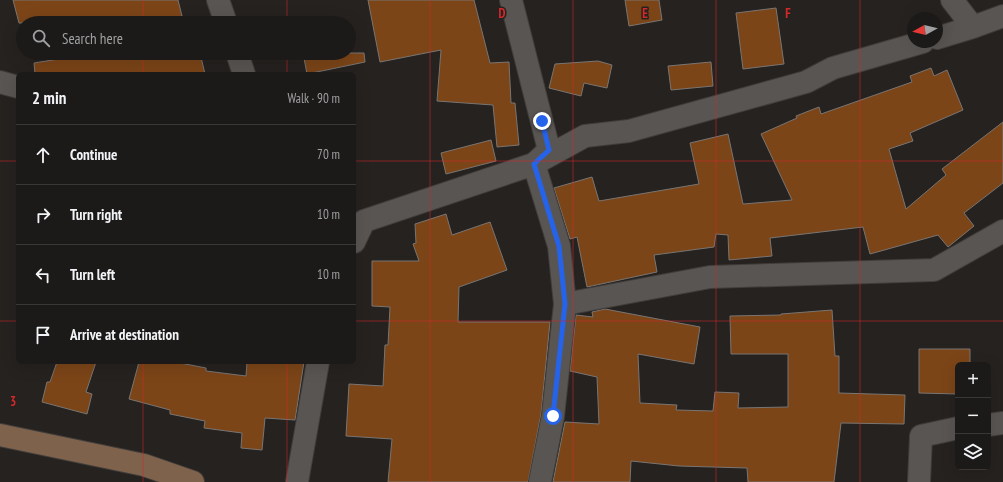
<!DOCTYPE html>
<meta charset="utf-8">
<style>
:root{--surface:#1c1a18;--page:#292725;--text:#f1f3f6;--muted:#a0a1a2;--line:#3a3837}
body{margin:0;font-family:"PT Sans Narrow",sans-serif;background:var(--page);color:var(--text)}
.controls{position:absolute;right:12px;bottom:12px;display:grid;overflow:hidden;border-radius:6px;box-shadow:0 4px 16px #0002}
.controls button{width:36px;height:36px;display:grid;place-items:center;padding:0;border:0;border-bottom:1px solid var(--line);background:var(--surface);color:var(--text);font:20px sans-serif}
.compass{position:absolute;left:907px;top:12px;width:36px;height:36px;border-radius:50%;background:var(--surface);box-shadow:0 4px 16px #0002;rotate:262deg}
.stop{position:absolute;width:12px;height:12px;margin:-9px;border:3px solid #2563eb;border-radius:50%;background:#fff}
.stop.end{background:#2563eb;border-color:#fff;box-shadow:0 1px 4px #0008}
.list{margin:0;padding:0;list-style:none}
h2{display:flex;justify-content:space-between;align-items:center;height:52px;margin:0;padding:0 16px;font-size:17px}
h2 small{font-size:13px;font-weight:400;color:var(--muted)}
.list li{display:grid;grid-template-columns:26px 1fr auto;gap:12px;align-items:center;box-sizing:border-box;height:60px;padding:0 16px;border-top:1px solid var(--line)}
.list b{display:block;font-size:15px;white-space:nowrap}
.list em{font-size:13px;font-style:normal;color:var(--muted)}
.icon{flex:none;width:22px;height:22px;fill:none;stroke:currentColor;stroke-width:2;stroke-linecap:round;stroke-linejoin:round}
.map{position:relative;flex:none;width:1003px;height:482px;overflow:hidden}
.search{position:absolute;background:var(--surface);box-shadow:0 4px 16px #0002;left:16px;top:16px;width:340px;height:44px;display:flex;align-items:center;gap:10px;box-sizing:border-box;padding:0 14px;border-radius:22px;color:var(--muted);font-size:15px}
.panel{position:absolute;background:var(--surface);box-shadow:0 4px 16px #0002;left:16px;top:72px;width:340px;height:292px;border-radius:6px}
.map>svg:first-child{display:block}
.building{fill:#7c4518;stroke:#797572}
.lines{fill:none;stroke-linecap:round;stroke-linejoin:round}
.street-casing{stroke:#403d3b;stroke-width:24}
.secondary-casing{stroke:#403d3b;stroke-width:24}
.street{stroke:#595553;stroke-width:22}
.secondary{stroke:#7e624c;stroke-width:22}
.route{stroke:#2563eb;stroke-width:5}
.grid{fill:none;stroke:#d62828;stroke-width:1;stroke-opacity:0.55}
.grid-label{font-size:13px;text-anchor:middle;font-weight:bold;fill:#d62828;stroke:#262220;stroke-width:3;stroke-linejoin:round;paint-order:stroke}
</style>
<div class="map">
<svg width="1003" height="482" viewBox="0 0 1003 482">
<rect width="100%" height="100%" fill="#262220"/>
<path class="building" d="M 13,0 L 178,0 L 182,16 L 155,23 L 19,23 Z
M 368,0 L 474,0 L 490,63 L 509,62 L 511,103 L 515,103 L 519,145 L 497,147 L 493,105 L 437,101 L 441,50 L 380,62 Z
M 625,0 L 659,0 L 662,20 L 629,26 Z
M 776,8 L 784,64 L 743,69 L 736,13 Z
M 96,53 L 200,53 L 205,74 L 35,74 L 34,63 Z
M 303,53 L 364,53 L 365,62 L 307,74 Z
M 598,61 L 612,65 L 607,88 L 584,83 L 581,96 L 549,88 L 555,64 Z
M 711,62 L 713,86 L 671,90 L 668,66 Z
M 931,68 L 934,76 L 947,70 L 963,110 L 910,133 L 913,141 L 889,149 L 906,209 L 946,175 L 942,169 L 1003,122 L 1003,183 L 964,213 L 974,226 L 948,247 L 938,235 L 870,254 L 863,227 L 770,238 L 772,256 L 729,260 L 728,235 L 716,234 L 714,247 L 654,255 L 657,272 L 587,287 L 577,237 L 570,239 L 554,188 L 592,177 L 599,201 L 699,184 L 690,143 L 728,134 L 743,204 L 792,200 L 761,134 L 797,118 L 796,116 L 819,107 L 821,114 L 912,82 L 910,76 Z
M 491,140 L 496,161 L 446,174 L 441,153 Z
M 446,214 L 452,235 L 490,222 L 507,270 L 459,287 L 458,322 L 550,322 L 541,414 L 528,482 L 388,482 L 392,439 L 346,436 L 349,384 L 383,386 L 385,345 L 388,345 L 390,307 L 372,306 L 372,261 L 419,261 L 413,244 L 416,243 L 415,224 Z
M 605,309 L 700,327 L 694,364 L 638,354 L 640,403 L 677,405 L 676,410 L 713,411 L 715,392 L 739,393 L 738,408 L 788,407 L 788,354 L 731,354 L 730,316 L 781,315 L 781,314 L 832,310 L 835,356 L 839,356 L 839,393 L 905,395 L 904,424 L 841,423 L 834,482 L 748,482 L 747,468 L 679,466 L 631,461 L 630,482 L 553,482 L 565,422 L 599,424 L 597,377 L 570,371 L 576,315 L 593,317 L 592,312 Z
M 919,349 L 970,349 L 970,365 L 958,365 L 958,394 L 919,393 Z
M 57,362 L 96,362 L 86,392 L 92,394 L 87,414 L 42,402 L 47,382 L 50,382 Z
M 139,362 L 175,362 L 206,368 L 206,371 L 246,376 L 247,362 L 304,362 L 295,420 L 265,418 L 262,450 L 241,448 L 242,433 L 204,428 L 205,421 L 170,414 L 170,410 L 129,399 Z"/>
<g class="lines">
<defs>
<path id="street" d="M 218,0 L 226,23
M 511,0 L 549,150 L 534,164 L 559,246 L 565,304 L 553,416 L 540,482
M 952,0 L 973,27 L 1003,16
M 937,38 L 973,27
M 237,53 L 244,74
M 0,82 L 18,87
M 354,242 L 364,221 L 534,164 L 585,136 L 629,131 L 806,82 L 833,68 L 923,42
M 565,304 L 710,277 L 934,270 L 1003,231
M 988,425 L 1003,423
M 297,482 L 318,362
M 919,482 L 921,436 L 958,428"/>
<path id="secondary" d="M 0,435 L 144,465 L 193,482"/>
</defs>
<use href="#street" class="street-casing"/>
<use href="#secondary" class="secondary-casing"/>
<use href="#street" class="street"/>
<use href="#secondary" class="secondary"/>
</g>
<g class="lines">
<path class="route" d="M 542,121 L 549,150 L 534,164 L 559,246 L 565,304 L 553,416"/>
</g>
<path class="grid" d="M 143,0 L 143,23M 287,0 L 287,23M 430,0 L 430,482M 573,0 L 573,482M 716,0 L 716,482M 860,0 L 860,482M 143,53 L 143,74M 287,53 L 287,74M 0,161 L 18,161M 354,161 L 1003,161M 0,321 L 18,321M 354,321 L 1003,321M 143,362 L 143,482M 287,362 L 287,482"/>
<g class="grid-label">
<text x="502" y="18">D</text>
<text x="645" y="18">E</text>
<text x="788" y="18">F</text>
<text x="13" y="406">3</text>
</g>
</svg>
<div class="controls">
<button>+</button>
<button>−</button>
<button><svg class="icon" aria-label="layers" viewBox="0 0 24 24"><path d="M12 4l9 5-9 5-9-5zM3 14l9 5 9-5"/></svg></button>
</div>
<svg class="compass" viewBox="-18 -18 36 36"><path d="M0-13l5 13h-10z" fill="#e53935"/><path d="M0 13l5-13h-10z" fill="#a0a1a2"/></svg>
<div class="stop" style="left:553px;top:416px"></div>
<div class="stop end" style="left:542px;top:121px"></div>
<div class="search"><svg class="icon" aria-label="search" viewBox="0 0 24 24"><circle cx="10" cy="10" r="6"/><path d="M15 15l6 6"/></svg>Search here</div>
<section class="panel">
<h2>2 min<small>Walk · 90 m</small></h2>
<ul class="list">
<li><svg class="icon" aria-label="ahead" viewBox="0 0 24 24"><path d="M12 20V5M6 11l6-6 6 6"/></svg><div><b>Continue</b></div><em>70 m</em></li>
<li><svg class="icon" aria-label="right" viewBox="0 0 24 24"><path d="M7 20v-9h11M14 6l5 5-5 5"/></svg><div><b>Turn right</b></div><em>10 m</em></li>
<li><svg class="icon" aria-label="left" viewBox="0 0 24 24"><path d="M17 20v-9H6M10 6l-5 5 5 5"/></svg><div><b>Turn left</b></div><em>10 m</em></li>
<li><svg class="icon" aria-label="arrive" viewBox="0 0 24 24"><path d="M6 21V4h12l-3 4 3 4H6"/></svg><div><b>Arrive at destination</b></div></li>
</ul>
</section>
</div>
